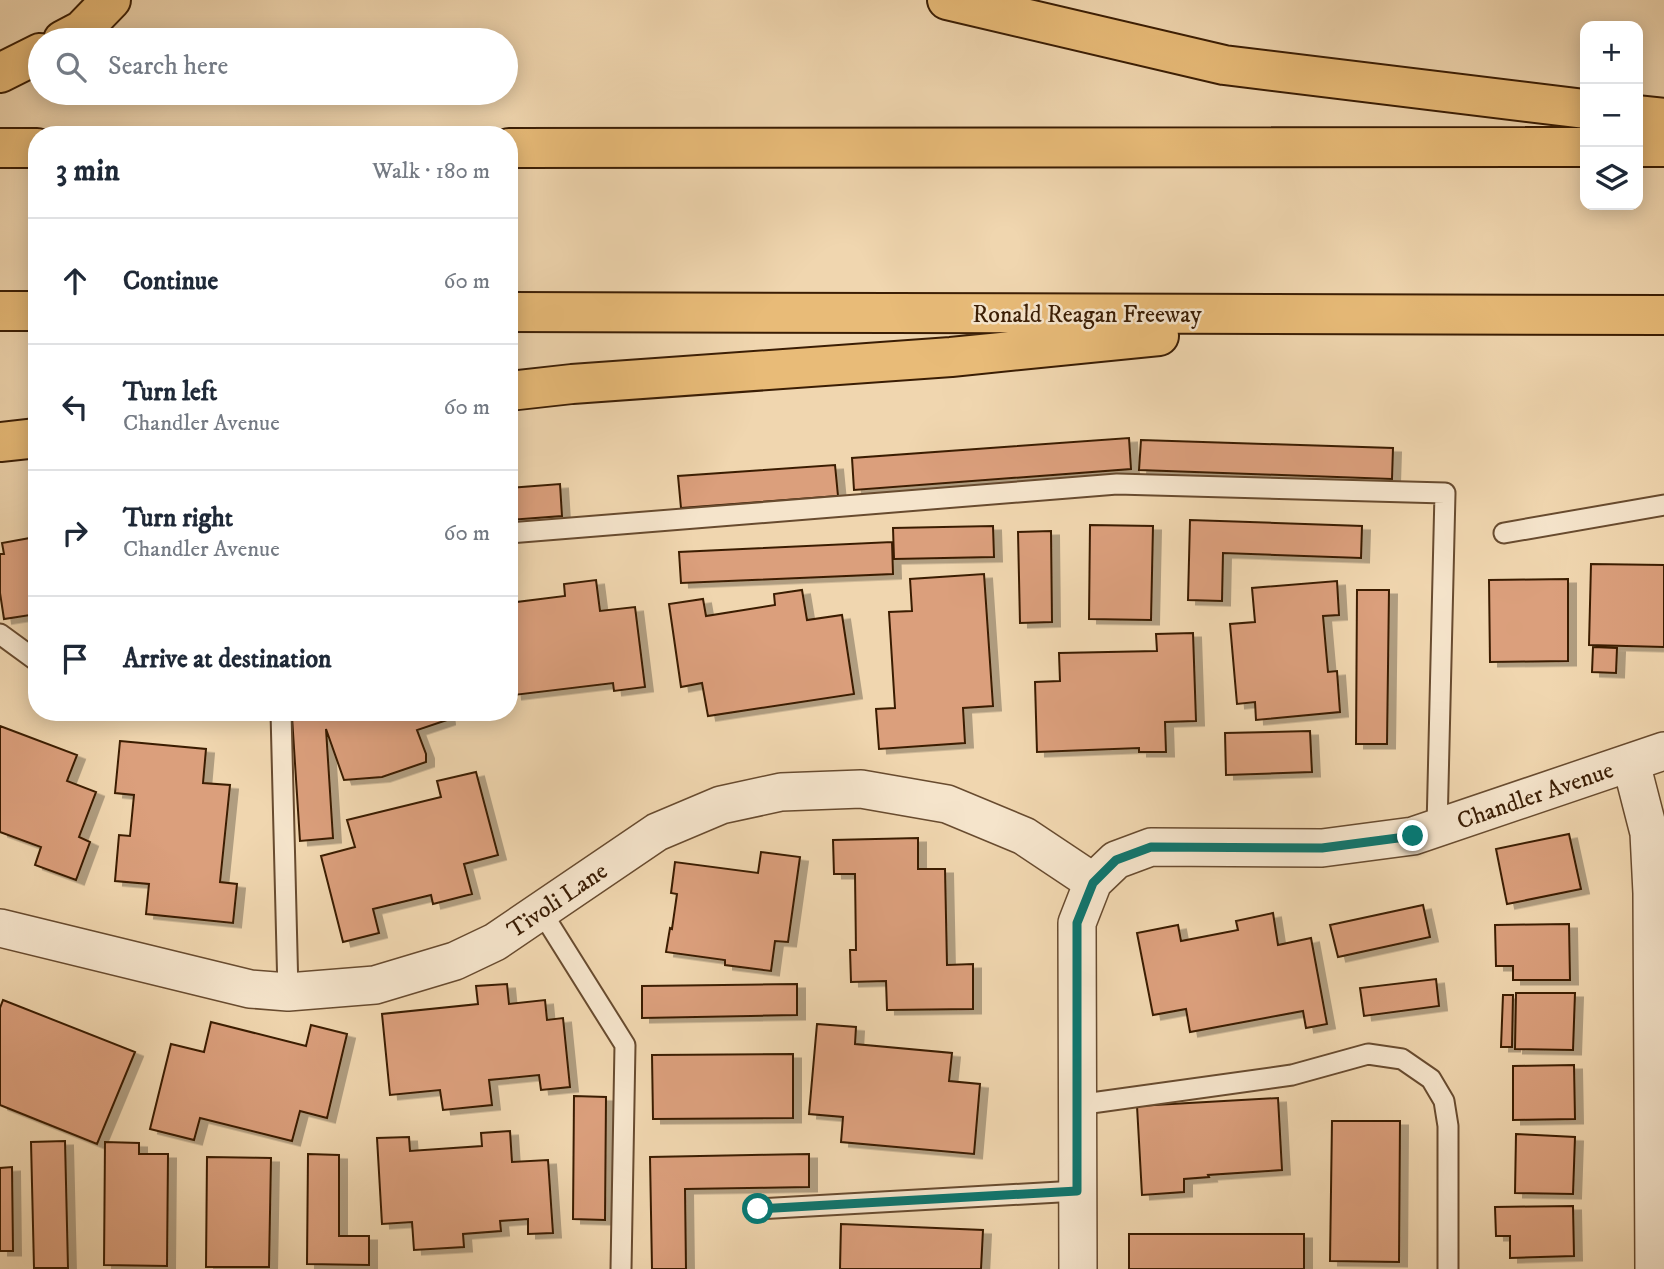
<!DOCTYPE html>
<meta charset="utf-8">
<style>
:root{--surface:#fff;--page:#f6f6f7;--text:#1f2937;--muted:#747a83;--line:#e0e1e3}
body{margin:0;font-family:"IM FELL DW Pica",serif;background:var(--page);color:var(--text)}
.controls{position:absolute;right:21px;top:21px;display:grid;overflow:hidden;border-radius:14px;box-shadow:0 4px 18px #0003}
.controls button{width:63px;height:63px;display:grid;place-items:center;padding:0;border:0;border-bottom:2px solid var(--line);background:var(--surface);color:var(--text);font:35px sans-serif}
.stop{position:absolute;width:21px;height:21px;margin:-16px;border:5px solid #0f766e;border-radius:50%;background:#fff}
.stop.end{background:#0f766e;border-color:#fff;box-shadow:0 2px 7px #0008}
.list{margin:0;padding:0;list-style:none}
h2{display:flex;justify-content:space-between;align-items:center;height:91px;margin:0;padding:0 28px;font-size:30px}
h2 small{font-size:23px;font-weight:400;color:var(--muted)}
.list li{display:grid;grid-template-columns:46px 1fr auto;gap:21px;align-items:center;box-sizing:border-box;height:126px;padding:0 28px;border-top:2px solid var(--line)}
.list b{display:block;font-size:26px;white-space:nowrap}
.list p{margin:0;font-size:23px;white-space:nowrap;color:var(--muted)}
.list em{font-size:23px;font-style:normal;color:var(--muted)}
.icon{flex:none;width:38px;height:38px;fill:none;stroke:currentColor;stroke-width:2;stroke-linecap:round;stroke-linejoin:round}
.map{position:relative;flex:none;width:1664px;height:1269px;overflow:hidden}
.search{position:absolute;background:var(--surface);box-shadow:0 4px 18px #0003;left:28px;top:28px;width:490px;height:77px;display:flex;align-items:center;gap:18px;box-sizing:border-box;padding:0 24px;border-radius:38px;color:var(--muted);font-size:26px}
.panel{position:absolute;background:var(--surface);box-shadow:0 4px 18px #0003;left:28px;top:126px;width:490px;height:595px;border-radius:28px}
.map>svg:first-child{display:block}
.building{fill:#db9f7b;stroke:#3a1d04;stroke-width:2;filter:url(#shadow)}
.lines{fill:none;stroke-linecap:round;stroke-linejoin:round}
.service-casing{stroke:#684b2f;stroke-width:23}
.minor-casing{stroke:#684b2f;stroke-width:40}
.motorway-casing{stroke:#3a1d04;stroke-width:42}
.service{stroke:#f5e4cb;stroke-width:19}
.minor{stroke:#f5e4cb;stroke-width:37}
.motorway{stroke:#e8bb78;stroke-width:38}
.route{stroke:#0f766e;stroke-width:9}
.labels{text-anchor:middle;stroke-width:5;stroke-linejoin:round;paint-order:stroke}
.street-label{font-size:24px;fill:#3a1d04;stroke:#f5e4cb}
</style>
<div class="map">
<svg width="1664" height="1269" viewBox="0 0 1664 1269">
<defs>
<filter id="shadow"><feDropShadow dx="8" dy="4.5" stdDeviation="0" flood-color="#0004"/></filter>
</defs>
<rect width="100%" height="100%" fill="#f0d6af"/>
<filter id="stains"><feTurbulence type="fractalNoise" baseFrequency=".00286" numOctaves="4"/><feColorMatrix values="0 0 0 0 .2 0 0 0 0 .09 0 0 0 0 .02 0 0 0 .5 -.17"/></filter>
<radialGradient id="worn" r=".72"><stop offset=".6" stop-color="#630" stop-opacity="0"/><stop offset="1" stop-color="#630" stop-opacity=".3"/></radialGradient>
<path class="building" d="M 1129,438 L 1131,469 L 854,490 L 852,458 Z
M 1141,440 L 1393,448 L 1392,479 L 1139,470 Z
M 835,465 L 838,496 L 681,508 L 678,476 Z
M 560,484 L 562,516 L 509,520 L 509,488 Z
M 1190,520 L 1362,526 L 1361,558 L 1223,553 L 1222,601 L 1188,600 Z
M 1090,525 L 1153,526 L 1151,620 L 1089,619 Z
M 993,526 L 994,557 L 894,559 L 893,528 Z
M 1051,531 L 1052,622 L 1020,623 L 1018,532 Z
M 30,538 L 37,581 L 37,614 L 4,619 L 0,593 L 0,554 L 4,554 L 2,543 Z
M 892,542 L 893,574 L 681,583 L 679,552 Z
M 1591,564 L 1664,565 L 1664,647 L 1589,645 Z
M 984,574 L 993,706 L 963,708 L 965,743 L 879,749 L 876,709 L 895,708 L 889,612 L 912,611 L 910,579 Z
M 1568,579 L 1568,661 L 1490,662 L 1489,580 Z
M 596,580 L 600,611 L 635,607 L 645,687 L 614,691 L 613,683 L 514,695 L 512,677 L 509,678 L 509,603 L 565,596 L 564,584 Z
M 1337,581 L 1339,615 L 1323,616 L 1328,672 L 1337,671 L 1340,712 L 1256,720 L 1255,702 L 1237,704 L 1230,624 L 1255,622 L 1252,588 Z
M 802,590 L 807,620 L 842,615 L 854,694 L 708,716 L 702,683 L 681,687 L 669,604 L 703,599 L 706,616 L 775,605 L 774,594 Z
M 1357,590 L 1389,590 L 1387,744 L 1356,744 Z
M 1193,633 L 1196,721 L 1165,722 L 1166,752 L 1139,752 L 1139,748 L 1037,752 L 1035,682 L 1060,681 L 1059,653 L 1157,651 L 1156,634 Z
M 1593,647 L 1617,648 L 1616,673 L 1592,672 Z
M 342,712 L 446,712 L 447,720 L 417,730 L 426,754 L 426,762 L 382,777 L 344,780 L 326,729 L 333,838 L 300,841 L 292,717 Z
M 0,726 L 77,755 L 67,781 L 96,792 L 79,837 L 90,842 L 76,880 L 35,865 L 41,847 L 0,832 Z
M 1310,731 L 1312,772 L 1226,775 L 1225,733 Z
M 120,741 L 206,749 L 203,783 L 230,785 L 220,882 L 237,884 L 233,923 L 146,914 L 149,884 L 115,881 L 119,835 L 130,836 L 134,795 L 115,793 Z
M 476,772 L 498,855 L 464,864 L 472,894 L 433,904 L 431,895 L 373,909 L 379,933 L 343,942 L 321,856 L 355,847 L 347,820 L 441,797 L 437,781 Z
M 1569,834 L 1581,889 L 1507,904 L 1496,849 Z
M 918,838 L 918,869 L 945,869 L 947,965 L 973,964 L 973,1009 L 887,1010 L 886,981 L 851,982 L 850,950 L 856,950 L 855,874 L 834,874 L 833,840 Z
M 761,852 L 800,857 L 788,942 L 775,941 L 771,971 L 725,965 L 725,960 L 666,952 L 670,928 L 672,929 L 677,894 L 671,893 L 675,862 L 758,873 Z
M 1423,905 L 1430,937 L 1338,957 L 1330,925 Z
M 1273,913 L 1278,945 L 1311,938 L 1327,1024 L 1306,1028 L 1303,1011 L 1190,1032 L 1186,1009 L 1153,1015 L 1137,933 L 1178,925 L 1181,941 L 1238,930 L 1236,921 Z
M 1569,924 L 1570,980 L 1513,980 L 1513,966 L 1496,966 L 1495,925 Z
M 1436,979 L 1439,1006 L 1364,1016 L 1360,988 Z
M 507,984 L 509,1004 L 545,1000 L 547,1020 L 563,1018 L 570,1087 L 541,1090 L 539,1075 L 489,1080 L 492,1105 L 443,1110 L 440,1090 L 390,1095 L 382,1014 L 478,1004 L 476,986 Z
M 797,984 L 797,1015 L 642,1018 L 642,986 Z
M 1516,993 L 1575,993 L 1573,1050 L 1515,1049 Z
M 1503,995 L 1513,995 L 1512,1047 L 1501,1047 Z
M 3,1000 L 135,1052 L 97,1144 L 0,1105 L 0,1008 Z
M 211,1022 L 306,1046 L 311,1025 L 347,1034 L 327,1118 L 300,1111 L 292,1141 L 200,1118 L 194,1140 L 150,1129 L 171,1044 L 204,1052 Z
M 817,1024 L 856,1027 L 855,1044 L 952,1053 L 949,1081 L 980,1084 L 974,1154 L 841,1142 L 843,1117 L 809,1114 Z
M 793,1054 L 793,1118 L 653,1119 L 652,1055 Z
M 1574,1065 L 1575,1119 L 1513,1120 L 1513,1066 Z
M 574,1096 L 606,1097 L 605,1220 L 573,1219 Z
M 1278,1098 L 1282,1170 L 1208,1175 L 1209,1177 L 1184,1179 L 1184,1192 L 1142,1195 L 1137,1106 Z
M 1332,1121 L 1400,1121 L 1399,1262 L 1330,1261 Z
M 510,1131 L 512,1162 L 548,1160 L 553,1233 L 528,1234 L 528,1219 L 500,1221 L 501,1231 L 463,1234 L 464,1247 L 414,1250 L 412,1222 L 382,1224 L 377,1138 L 409,1137 L 410,1151 L 482,1146 L 481,1133 Z
M 1516,1134 L 1575,1137 L 1573,1194 L 1515,1193 Z
M 65,1141 L 68,1268 L 34,1268 L 31,1142 Z
M 105,1142 L 139,1143 L 139,1154 L 168,1154 L 167,1266 L 104,1265 Z
M 308,1154 L 339,1155 L 339,1236 L 369,1236 L 369,1265 L 307,1264 Z
M 809,1154 L 809,1187 L 685,1189 L 686,1269 L 652,1269 L 650,1157 Z
M 207,1157 L 271,1158 L 269,1267 L 206,1267 Z
M 12,1167 L 13,1251 L 0,1251 L 0,1168 Z
M 1573,1206 L 1574,1256 L 1510,1258 L 1510,1236 L 1496,1236 L 1495,1207 Z
M 841,1224 L 983,1230 L 981,1269 L 840,1269 Z
M 1129,1234 L 1304,1234 L 1304,1269 L 1129,1269 Z"/>
<g class="lines">
<defs>
<path id="service" d="M 509,533 L 1117,484 L 1445,493 L 1437,828
M 1504,533 L 1664,505
M 0,634 L 37,661
M 281,712 L 288,992
M 541,911 L 625,1045 L 621,1269
M 1077,1105 L 1292,1075 L 1368,1054 L 1402,1059 L 1431,1079 L 1444,1101 L 1448,1126 L 1448,1269
M 758,1209 L 1077,1191"/>
<path id="minor" d="M 1631,763 L 1649,833 L 1652,893 L 1654,1269
M 0,928 L 250,989 L 288,992 L 375,985 L 455,961 L 495,942 L 657,832 L 721,805 L 781,792 L 861,789 L 947,804 L 1024,836 L 1093,882
M 1078,1269 L 1077,923 L 1093,882 L 1116,860 L 1151,847 L 1322,848 L 1413,836 L 1664,751"/>
<path id="motorway" d="M 947,0 L 1224,65 L 1585,109
M 63,40 L 82,30 L 111,0
M 0,73 L 40,53
M 1638,115 L 1664,118
M 1638,147 L 1664,147
M 0,148 L 37,148
M 509,148 L 1585,147
M 0,311 L 37,311
M 509,312 L 1664,315
M 509,391 L 572,384 L 951,357 L 1159,336
M 0,442 L 37,438"/>
</defs>
<use href="#service" class="service-casing"/>
<use href="#minor" class="minor-casing"/>
<use href="#motorway" class="motorway-casing"/>
<use href="#service" class="service"/>
<use href="#minor" class="minor"/>
<use href="#motorway" class="motorway"/>
</g>
<g class="lines">
<path class="route" d="M 758,1209 L 1077,1191 L 1077,923 L 1093,883 L 1116,860 L 1151,847 L 1322,848 L 1413,836"/>
</g>
<g class="labels">
<g class="street-label">
<text x="1087" y="322">Ronald Reagan Freeway</text>
<text transform="translate(1535 795) rotate(-19)" y="8">Chandler Avenue</text>
<text transform="translate(557 900) rotate(-34)" y="8">Tivoli Lane</text>
</g>
</g>
<rect width="100%" height="100%" filter="url(#stains)"/>
<rect width="100%" height="100%" fill="url(#worn)"/>
</svg>
<div class="controls">
<button>+</button>
<button>−</button>
<button><svg class="icon" aria-label="layers" viewBox="0 0 24 24"><path d="M12 4l9 5-9 5-9-5zM3 14l9 5 9-5"/></svg></button>
</div>
<div class="stop" style="left:758px;top:1209px"></div>
<div class="stop end" style="left:1413px;top:836px"></div>
<div class="search"><svg class="icon" aria-label="search" viewBox="0 0 24 24"><circle cx="10" cy="10" r="6"/><path d="M15 15l6 6"/></svg>Search here</div>
<section class="panel">
<h2>3 min<small>Walk · 180 m</small></h2>
<ul class="list">
<li><svg class="icon" aria-label="ahead" viewBox="0 0 24 24"><path d="M12 20V5M6 11l6-6 6 6"/></svg><div><b>Continue</b></div><em>60 m</em></li>
<li><svg class="icon" aria-label="left" viewBox="0 0 24 24"><path d="M17 20v-9H6M10 6l-5 5 5 5"/></svg><div><b>Turn left</b><p>Chandler Avenue</p></div><em>60 m</em></li>
<li><svg class="icon" aria-label="right" viewBox="0 0 24 24"><path d="M7 20v-9h11M14 6l5 5-5 5"/></svg><div><b>Turn right</b><p>Chandler Avenue</p></div><em>60 m</em></li>
<li><svg class="icon" aria-label="arrive" viewBox="0 0 24 24"><path d="M6 21V4h12l-3 4 3 4H6"/></svg><div><b>Arrive at destination</b></div></li>
</ul>
</section>
</div>
